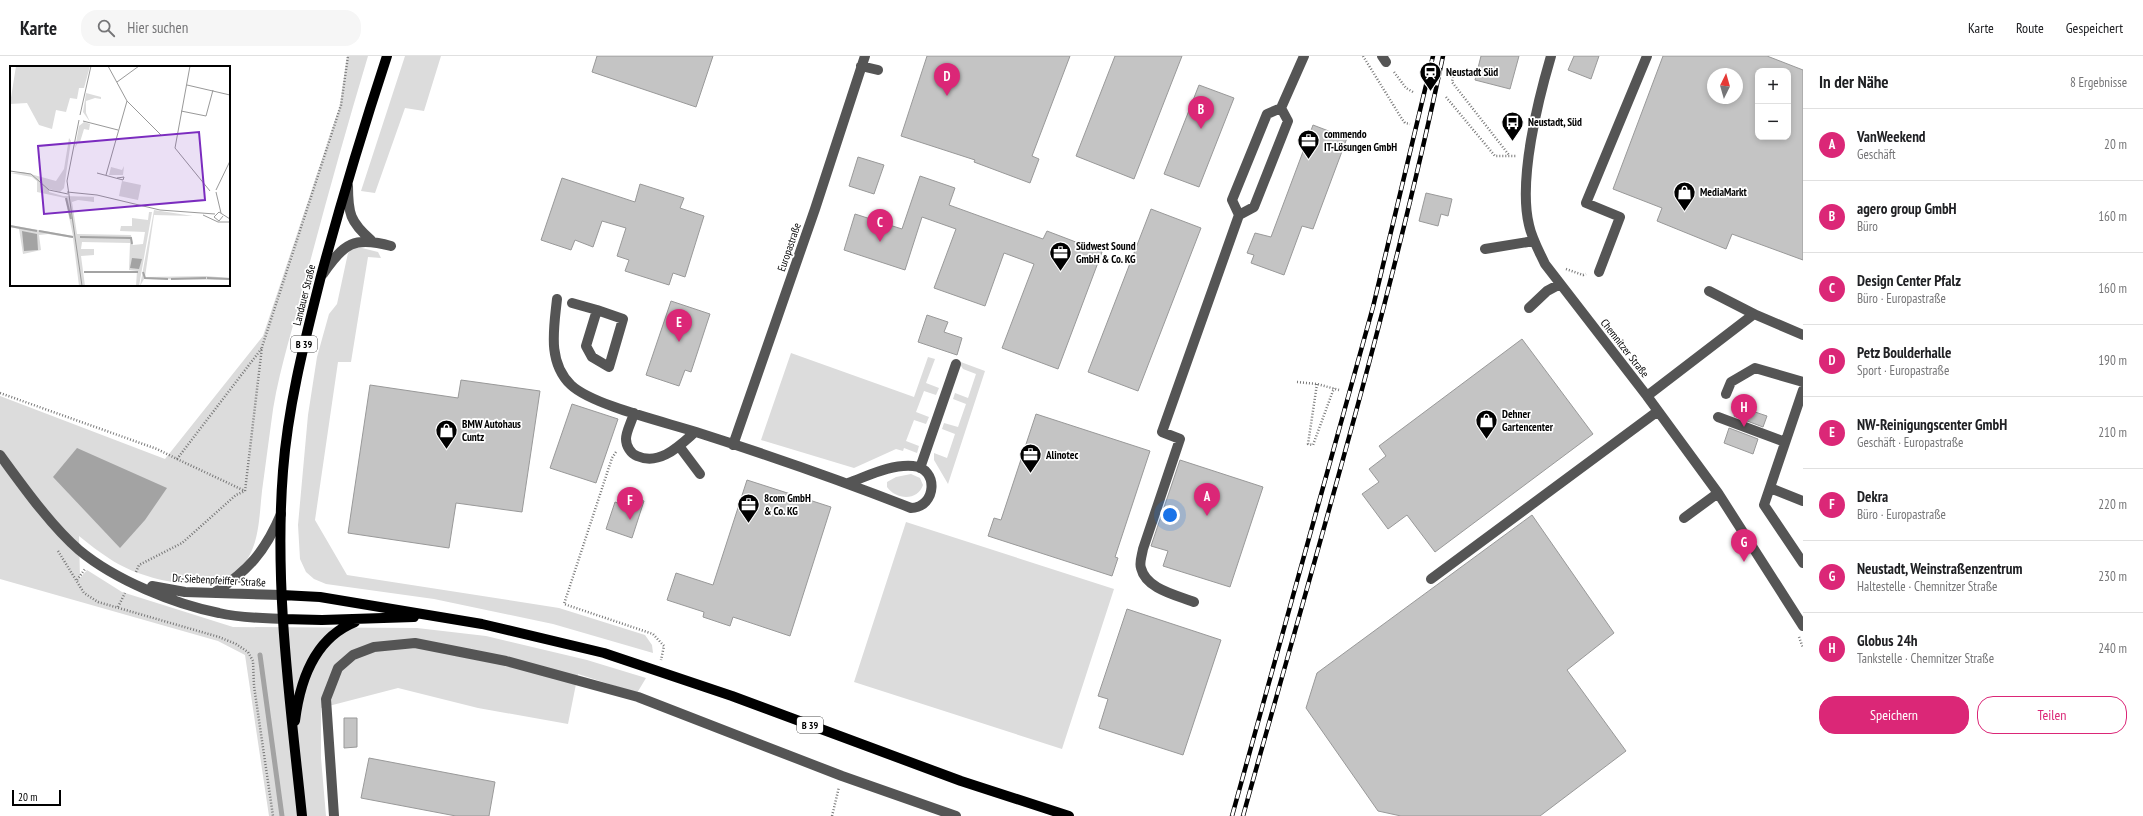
<!DOCTYPE html>
<html lang="de">
<meta charset="utf-8">
<style>
:root{--surface:#fff;--page:#f6f6f6;--text:#202124;--muted:#757577;--line:#e0e0e0;--accent:#db2777}
body{margin:0;font-family:"PT Sans Narrow",sans-serif;background:var(--page);color:var(--text)}
.controls{position:absolute;right:12px;top:12px;display:grid;overflow:hidden;border-radius:8px;box-shadow:0 2px 6px #0003}
.controls button{width:36px;height:36px;display:grid;place-items:center;padding:0;border:0;border-bottom:1px solid var(--line);background:var(--surface);color:var(--text);font:20px sans-serif}
.compass{position:absolute;left:1707px;top:12px;width:36px;height:36px;border-radius:50%;background:var(--surface);box-shadow:0 2px 6px #0003;rotate:5deg}
.scale{position:absolute;left:12px;bottom:10px;width:49px;box-sizing:border-box;padding-left:4px;border:2px solid #000;border-top:0;font-size:11px;line-height:14px;white-space:nowrap;color:#000;-webkit-text-stroke:3px #fff;paint-order:stroke}
.you{position:absolute;left:1170px;top:459px;width:14px;height:14px;margin:-10px;border:3px solid #fff;border-radius:50%;background:#1a73e8;box-shadow:0 0 0 6px #1a73e833}
.badge{display:grid;place-items:center;width:26px;height:26px;border-radius:50%;background:var(--accent);color:#fff;font-size:13px;font-weight:700}
.pin{position:absolute;translate:-50% -33px;filter:drop-shadow(0 1px 2px #0008)}
.pin::after{content:'';position:absolute;top:21px;width:14px;height:12px;background:inherit;clip-path:polygon(0 0,100% 0,50% 100%)}
.list{margin:0;padding:0;list-style:none}
h2{display:flex;justify-content:space-between;align-items:center;height:52px;margin:0;padding:0 16px;font-size:17px}
h2 small{font-size:13px;font-weight:400;color:var(--muted)}
.list li{display:grid;grid-template-columns:26px 1fr auto;gap:12px;align-items:center;box-sizing:border-box;height:72px;padding:0 16px;border-top:1px solid var(--line)}
.list b{display:block;font-size:15px;white-space:nowrap}
.list p{margin:0;font-size:13px;white-space:nowrap;color:var(--muted)}
.list em{font-size:13px;font-style:normal;color:var(--muted)}
.actions{display:flex;gap:8px;padding:12px 16px}
.actions a{flex:1;padding:9px 0;border:1px solid var(--accent);border-radius:16px;text-align:center;font-size:14px;color:var(--accent)}
.actions .main{background:var(--accent);color:#fff}
.icon{flex:none;width:22px;height:22px;fill:none;stroke:currentColor;stroke-width:2;stroke-linecap:round;stroke-linejoin:round}
.map{position:relative;flex:none;width:1803px;height:760px;overflow:hidden}
header{display:flex;align-items:center;gap:24px;box-sizing:border-box;height:56px;padding:0 20px;background:var(--surface);border-bottom:1px solid var(--line)}
header strong{font-size:19px}
nav{display:flex;gap:22px;margin-inline-start:auto;font-size:14px}
.search{width:280px;height:36px;background:var(--page);display:flex;align-items:center;gap:10px;box-sizing:border-box;padding:0 14px;border-radius:16px;color:var(--muted);font-size:15px}
main{display:flex}
aside{flex:1;background:var(--surface)}
.map>svg:first-child{display:block}
.green{fill:#dcdcdc}
.water{fill:#a3a3a3}
.lines{fill:none;stroke-linecap:round;stroke-linejoin:round}
.stream{stroke:#a3a3a3;stroke-width:5}
.building{fill:#c4c4c4;stroke:#999;fill-rule:evenodd}
.path{stroke:#777;stroke-width:2.5;stroke-dasharray:1 2;stroke-linecap:butt}
.minor{stroke:#555;stroke-width:10}
.major{stroke:#000;stroke-width:10}
.rail-casing{stroke:#000;stroke-width:4.5}
.rail{stroke:#fff;stroke-width:3;stroke-dasharray:9;stroke-linecap:butt}
.labels{text-anchor:middle;stroke-width:3.5;stroke-linejoin:round;paint-order:stroke}
.shield{fill:#fff;stroke:#4c4c4c;stroke-width:1}
.shield-label{font-size:10px;font-weight:bold;fill:#000}
.poi-label{font-size:11px;font-weight:bold;fill:#000;stroke:#fff;text-anchor:start}
.street-label{font-size:11px;fill:#000;stroke:#fff}
.inset-river{fill:none;stroke:#a3a3a3;stroke-width:2}
.inset-road{fill:none;stroke:#999;stroke-width:1}
.view{fill:#7b2cbf;fill-opacity:0.15;stroke:#7b2cbf;stroke-width:2}
.inset-edge{fill:none;stroke:#000;stroke-width:2}
</style>
<header>
<strong>Karte</strong>
<div class="search"><svg class="icon" aria-label="search" viewBox="0 0 24 24"><circle cx="10" cy="10" r="6"/><path d="M15 15l6 6"/></svg>Hier suchen</div>
<nav><a>Karte</a><a>Route</a><a>Gespeichert</a></nav>
</header>
<main>
<div class="map">
<svg width="1803" height="760" viewBox="0 0 1803 760">
<rect width="100%" height="100%" fill="#fff"/>
<path class="green" d="M 347,0 L 368,0 C 344,80 322,160 301,240 C 290,282 276,325 271,368 C 268,390 265,413 262,435 C 259,460 260,493 240,512 C 210,541 141,524 110,503 C 99,496 89,488 79,480 L 80,522 L 87,514 L 122,536 L 233,571 L 417,572 L 486,580 L 587,604 L 646,622 L 637,637 L 578,618 L 568,668 L 478,652 L 398,632 L 321,652 L 321,702 L 326,760 L 269,760 L 245,599 L 218,585 L 0,523 L 0,340 L 165,403 L 263,280 L 340,49 Z
M 405,0 L 441,0 L 424,55 L 405,52 L 375,137 L 361,135 Z
M 354,190 L 378,196 L 381,202 L 368,201 L 351,306 L 338,306 L 315,464 L 347,519 L 559,552 L 645,579 L 652,589 L 653,597 L 553,568 L 434,543 L 326,528 L 314,523 L 306,516 L 300,503 L 298,469 L 308,359 L 317,301 L 329,258 L 337,248 L 348,197 Z
M 791,297 L 914,341 L 928,301 L 935,303 L 926,327 L 939,332 L 936,339 L 924,335 L 916,356 L 929,361 L 926,368 L 914,364 L 906,385 L 919,390 L 917,397 L 904,392 L 903,395 L 896,393 L 854,412 L 761,384 Z
M 958,305 L 985,315 L 948,428 L 934,404 L 934,397 L 947,402 L 955,378 L 942,373 L 944,367 L 958,371 L 966,348 L 953,343 L 955,337 L 968,342 L 976,318 L 963,313 Z
M 911,418 L 920,422 L 923,429 C 918,445 896,444 887,431 L 887,426 L 896,421 Z
M 906,466 L 1114,533 L 1062,693 L 854,626 Z"/>
<path class="water" d="M 77,392 L 167,432 L 145,464 L 120,492 L 53,421 Z"/>
<g class="lines">
<path class="stream" d="M 260,599 L 282,760"/>
</g>
<path class="building" d="M 597,0 L 713,0 L 696,51 L 592,16 Z
M 927,0 L 1070,0 L 1032,100 L 1039,103 L 1030,127 L 974,106 L 975,104 L 901,80 Z
M 1115,0 L 1182,0 L 1134,123 L 1076,100 Z
M 1481,0 L 1519,0 L 1510,33 L 1475,24 Z
M 1574,0 L 1599,0 L 1591,23 L 1568,14 Z
M 1663,0 L 1767,0 L 1803,14 L 1803,204 L 1732,178 L 1726,193 L 1657,165 L 1662,152 L 1613,133 ZM 1758,15 L 1788,15 L 1788,81 L 1758,81 ZM 1713,18 L 1737,18 L 1737,42 L 1713,42 Z
M 1199,29 L 1234,42 L 1199,131 L 1164,118 Z
M 1313,69 L 1347,82 L 1313,173 L 1302,170 L 1284,219 L 1251,207 L 1254,199 L 1247,197 L 1255,177 L 1271,181 Z
M 858,101 L 884,109 L 874,138 L 849,130 Z
M 920,120 L 955,132 L 949,149 L 1043,183 L 1047,175 L 1102,196 L 1058,313 L 1002,292 L 1034,208 L 1004,197 L 985,250 L 934,232 L 956,173 L 922,161 L 905,214 L 844,194 L 855,158 L 902,173 Z
M 562,122 L 635,146 L 640,128 L 684,142 L 680,152 L 704,160 L 685,221 L 673,217 L 669,229 L 625,215 L 629,204 L 617,200 L 626,172 L 602,165 L 593,191 L 575,184 L 571,194 L 541,184 Z
M 1426,137 L 1452,143 L 1448,160 L 1441,158 L 1438,170 L 1419,165 Z
M 1151,153 L 1201,172 L 1138,335 L 1088,316 Z
M 671,245 L 710,258 L 691,316 L 685,314 L 679,330 L 646,319 Z
M 927,259 L 948,266 L 944,276 L 962,282 L 957,299 L 918,286 Z
M 1522,283 L 1593,378 L 1435,496 L 1407,459 L 1388,473 L 1362,438 L 1379,426 L 1369,413 L 1386,400 L 1379,390 Z
M 461,324 L 540,335 L 522,456 L 456,447 L 449,492 L 348,477 L 370,329 L 458,342 Z
M 572,348 L 618,363 L 596,427 L 550,412 Z
M 1737,350 L 1767,360 L 1763,371 L 1734,360 Z
M 1036,358 L 1150,395 L 1115,501 L 1118,502 L 1112,520 L 988,480 L 994,462 L 1001,464 Z
M 1729,372 L 1758,383 L 1753,398 L 1724,387 Z
M 1180,404 L 1263,431 L 1230,531 L 1163,510 L 1168,495 L 1151,490 Z
M 747,424 L 831,451 L 790,580 L 733,561 L 730,570 L 703,561 L 704,556 L 667,544 L 676,517 L 713,529 Z
M 631,440 L 644,445 L 632,482 L 606,473 L 615,446 L 628,451 Z
M 1532,459 L 1614,577 L 1567,614 L 1626,695 L 1540,760 L 1401,760 L 1378,755 L 1306,652 L 1317,617 Z
M 1127,553 L 1221,584 L 1183,699 L 1099,672 L 1108,643 L 1098,640 Z
M 344,662 L 357,662 L 357,691 L 344,692 Z
M 369,702 L 495,726 L 489,760 L 456,760 L 361,742 Z"/>
<g class="lines">
<path class="path" d="M 1363,0 L 1402,63 L 1405,67 L 1410,68
M 1447,15 L 1454,16 L 1452,26 L 1509,99
M 1394,16 L 1406,32 L 1413,36
M 1446,41 L 1495,100 L 1516,100
M 1566,213 L 1583,219 L 1586,218
M 1297,326 L 1317,328 L 1339,334
M 1317,328 L 1308,388 L 1313,389 L 1334,332
M 0,337 L 157,393 L 177,403 L 262,292
M 616,396 L 612,402 L 564,548 L 653,578 L 664,590 L 661,604
M 177,403 L 245,435
M 245,435 L 262,291 L 341,49 L 348,0
M 58,495 L 84,537 L 98,546 L 219,581 L 236,588 L 248,596 L 253,605 L 254,630 L 273,760
M 136,516 L 139,509 L 182,487 L 236,439 L 245,435
M 77,524 L 85,513
M 118,551 L 125,537
M 1799,581 L 1803,592
M 832,760 L 839,731"/>
<path class="minor" d="M 1382,0 L 1386,6
M 1551,0 C 1538,44 1518,124 1529,169 C 1532,183 1539,195 1545,208 L 1647,340 L 1718,437 L 1803,570
M 861,10 L 878,14
M 348,130 C 348,157 350,166 371,184
M 1239,159 L 1254,151 L 1288,65 L 1281,52
M 1485,193 L 1534,185
M 1599,216 L 1620,161 L 1586,147 L 1647,0
M 323,218 C 344,187 354,180 391,190
M 1709,235 L 1754,258 L 1803,279
M 557,243 C 554,272 547,306 571,329 C 592,349 665,366 696,376 C 768,399 840,424 911,452 C 937,451 939,412 913,410 C 891,408 868,420 848,427
M 572,247 L 597,254 L 586,290 L 592,301 L 609,311 L 623,263 L 597,254
M 1529,252 L 1547,235 L 1560,228
M 1803,334 L 1764,449 L 1803,507
M 1726,338 L 1731,326 L 1755,312 L 1803,326
M 1647,340 L 1754,258
M 634,357 C 632,365 626,375 626,383 C 626,390 631,398 637,400 C 660,410 679,390 695,376
M 1718,361 L 1785,386
M 733,389 L 815,153 L 865,0
M 679,390 L 700,418
M 0,399 C 22,429 51,470 79,494 C 115,524 174,548 219,557 C 240,562 262,562 283,563
M 920,412 L 956,308
M 1770,432 L 1803,445
M 1684,462 L 1718,437
M 1431,523 L 1658,355
M 152,530 L 185,536 L 282,539
M 214,537 C 248,515 265,496 281,458
M 1194,546 C 1176,539 1146,533 1141,512 C 1139,507 1142,499 1143,493 L 1180,383 L 1162,376 L 1239,159 L 1232,144 L 1267,58 L 1281,52 L 1304,0
M 334,760 L 326,643 L 338,612 L 353,599 L 374,591 L 415,587 L 506,605 L 638,641 L 842,720 L 956,760"/>
<path class="major" d="M 282,539 L 320,541 L 482,568 L 604,597 L 732,640 L 961,725 L 1069,760
M 283,563 L 322,564 L 414,561
M 295,665 C 300,624 315,582 355,566
M 302,760 C 290,645 274,530 283,415 C 288,349 305,284 321,220 C 341,146 363,73 387,0"/>
<defs>
<path id="rail" d="M 1232,760 L 1373,251 L 1433,0
M 1243,760 C 1313,508 1389,256 1443,0"/>
</defs>
<use href="#rail" class="rail-casing"/>
<use href="#rail" class="rail"/>
</g>
<defs>
<symbol id="station-pin" viewBox="-11 -11 22 30"><path d="M0 17L-7.5 6A9.5 9.5 0 1 1 7.5 6Z" fill="#000" stroke="#fff"/><path d="M-3-6H3Q5-6 5-4V2Q5 4 3 4L4.5 6H3L1.5 4h-3L-3 6H-4.5L-3 4Q-5 4-5 2V-4Q-5-6-3-6ZM-3.5-4v3h7v-3ZM-3.5 1v1.5H-2V1ZM2 1v1.5H3.5V1Z" fill="#fff"/></symbol>
<symbol id="bus-pin" viewBox="-11 -11 22 30"><path d="M0 17L-7.5 6A9.5 9.5 0 1 1 7.5 6Z" fill="#000" stroke="#fff"/><path d="M-5-6H5V4H4V6H2V4H-2V6H-4V4H-5ZM-3.5-4V0h7V-4ZM-3.5 1.2v1.5H-2V1.2ZM2 1.2v1.5H3.5V1.2Z" fill="#fff"/></symbol>
<symbol id="office-pin" viewBox="-11 -11 22 30"><path d="M0 17L-7.5 6A9.5 9.5 0 1 1 7.5 6Z" fill="#000" stroke="#fff"/><path d="M-6-3h4V-5.5h4V-3h4V5H-6ZM-1-4.5V-3h2v-1.5ZM-6 0V1H6V0Z" fill="#fff"/></symbol>
<symbol id="shop-pin" viewBox="-11 -11 22 30"><path d="M0 17L-7.5 6A9.5 9.5 0 1 1 7.5 6Z" fill="#000" stroke="#fff"/><path d="M-5-2.5h2.3a2.7 3.5 0 0 1 5.4 0H5L5.5 6h-11ZM-1.5-2.5h3a1.5 2.3 0 0 0-3 0Z" fill="#fff"/></symbol>
</defs>
<g fill-rule="evenodd">
<use href="#station-pin" x="1418" y="4" width="25" height="34"/>
<use href="#bus-pin" x="1500" y="54" width="25" height="34"/>
<use href="#office-pin" x="1296" y="72" width="25" height="34"/>
<use href="#shop-pin" x="1672" y="124" width="25" height="34"/>
<use href="#office-pin" x="1048" y="184" width="25" height="34"/>
<use href="#shop-pin" x="1474" y="352" width="25" height="34"/>
<use href="#shop-pin" x="434" y="362" width="25" height="34"/>
<use href="#office-pin" x="1018" y="386" width="25" height="34"/>
<use href="#office-pin" x="736" y="436" width="25" height="34"/>
</g>
<g class="labels">
<g class="shield">
<rect x="291" y="280" width="26" height="16" rx="3"/>
<rect x="797" y="661" width="26" height="16" rx="3"/>
</g>
<g class="shield-label">
<text x="304" y="292">B 39</text>
<text x="810" y="673">B 39</text>
</g>
<g class="poi-label">
<text x="1446" y="20">Neustadt Süd</text>
<text x="1528" y="70">Neustadt, Süd</text>
<text x="1324" y="82">commendo<tspan x="1324" dy="13">IT-Lösungen GmbH</tspan></text>
<text x="1700" y="140">MediaMarkt</text>
<text x="1076" y="194">Südwest Sound<tspan x="1076" dy="13">GmbH &amp; Co. KG</tspan></text>
<text x="1502" y="362">Dehner<tspan x="1502" dy="13">Gartencenter</tspan></text>
<text x="462" y="372">BMW Autohaus<tspan x="462" dy="13">Cuntz</tspan></text>
<text x="1046" y="403">Alinotec</text>
<text x="764" y="446">8com GmbH<tspan x="764" dy="13">&amp; Co. KG</tspan></text>
</g>
<g class="street-label">
<text transform="translate(789 191) rotate(-71)" y="4">Europastraße</text>
<text transform="translate(304 239) rotate(-76)" y="4">Landauer Straße</text>
<text transform="translate(1625 292) rotate(52)" y="4">Chemnitzer Straße</text>
<text transform="translate(219 524) rotate(3)" y="4">Dr.-Siebenpfeiffer-Straße</text>
</g>
</g>
<g transform="translate(10 10)">
<rect width="220" height="220" fill="#fff"/>
<path d="M 6,0 L 80,0 L 74,22 L 69,22 L 67,33 L 60,32 L 56,46 L 46,44 L 42,63 L 29,59 L 17,37 L 0,38 ZM 76,27 L 91,31 L 91,33 L 85,32 L 76,35 L 76,47 L 80,56 L 73,46 ZM 74,56 L 80,58 L 79,64 L 74,63 L 70,76 L 68,76 L 65,82 L 69,60 ZM 59,72 L 61,75 L 54,122 L 50,126 L 39,123 L 39,126 L 53,130 L 90,131 L 84,131 L 84,136 L 68,134 L 62,136 L 67,168 L 121,169 L 123,179 L 133,178 L 135,166 L 110,165 L 111,160 L 122,160 L 122,152 L 138,154 L 139,146 L 142,146 L 129,220 L 126,220 L 127,205 L 119,204 L 120,177 L 72,176 L 71,183 L 84,183 L 84,189 L 71,190 L 75,220 L 69,220 L 63,172 L 38,168 L 29,169 L 31,184 L 13,188 L 9,163 L 0,161 L 0,159 L 63,170 L 55,132 L 27,126 L 27,115 L 22,111 L 0,107 L 13,106 L 46,115 L 54,103 ZM 114,100 L 113,109 L 99,109 L 101,101 L 112,104 ZM 112,115 L 131,119 L 128,134 L 109,130 ZM 144,144 L 183,150 L 144,149 L 135,211 L 196,210 L 220,212 L 220,214 L 134,213 L 130,220 Z" fill="#dcdcdc"/>
<path d="M 12,165 L 27,168 L 28,184 L 14,185 ZM 122,192 L 132,193 L 129,203 L 120,202 Z" fill="#a3a3a3"/>
<path class="inset-river" d="M 56,132 L 61,153M 0,160 L 27,165M 29,165 L 63,171M 70,171 L 121,172 L 122,178M 74,206 L 128,206M 133,206 L 135,212 L 158,213M 197,212 L 220,213M 161,213 L 196,212"/>
<path class="inset-road" d="M 98,0 L 117,35 L 152,70M 180,0 L 165,82 L 200,125M 107,16 L 129,0M 177,19 L 220,29M 171,45 L 196,50 L 203,24M 70,49 L 81,0M 69,54 L 57,115 L 72,220M 73,55 L 108,64M 0,105 L 21,108 L 39,124 L 58,128M 87,107 L 113,114 L 114,111 L 107,112M 96,109 L 117,35M 206,124 L 220,95M 57,126 L 87,129 L 150,144 L 205,148M 206,126 L 211,147M 193,149 L 208,156 L 220,156M 213,150 L 209,155 L 204,151 L 209,146 L 220,153"/>
<path class="view" d="M 189,66 L 195,134 L 34,148 L 28,80 Z"/>
<rect width="220" height="220" class="inset-edge"/>
</g>
</svg>
<div class="controls">
<button>+</button>
<button>−</button>
</div>
<svg class="compass" viewBox="-18 -18 36 36"><path d="M0-13l5 13h-10z" fill="#e53935"/><path d="M0 13l5-13h-10z" fill="#757577"/></svg>
<div class="scale">20 m</div>
<div class="you"></div>
<div class="pin badge" style="left:1207px;top:460px">A</div>
<div class="pin badge" style="left:1201px;top:73px">B</div>
<div class="pin badge" style="left:880px;top:186px">C</div>
<div class="pin badge" style="left:947px;top:40px">D</div>
<div class="pin badge" style="left:679px;top:286px">E</div>
<div class="pin badge" style="left:630px;top:464px">F</div>
<div class="pin badge" style="left:1744px;top:506px">G</div>
<div class="pin badge" style="left:1744px;top:371px">H</div>
</div>
<aside>
<h2>In der Nähe<small>8 Ergebnisse</small></h2>
<ul class="list">
<li><span class="badge">A</span><div><b>VanWeekend</b><p>Geschäft</p></div><em>20 m</em></li>
<li><span class="badge">B</span><div><b>agero group GmbH</b><p>Büro</p></div><em>160 m</em></li>
<li><span class="badge">C</span><div><b>Design Center Pfalz</b><p>Büro · Europastraße</p></div><em>160 m</em></li>
<li><span class="badge">D</span><div><b>Petz Boulderhalle</b><p>Sport · Europastraße</p></div><em>190 m</em></li>
<li><span class="badge">E</span><div><b>NW-Reinigungscenter GmbH</b><p>Geschäft · Europastraße</p></div><em>210 m</em></li>
<li><span class="badge">F</span><div><b>Dekra</b><p>Büro · Europastraße</p></div><em>220 m</em></li>
<li><span class="badge">G</span><div><b>Neustadt, Weinstraßenzentrum</b><p>Haltestelle · Chemnitzer Straße</p></div><em>230 m</em></li>
<li><span class="badge">H</span><div><b>Globus 24h</b><p>Tankstelle · Chemnitzer Straße</p></div><em>240 m</em></li>
</ul>
<div class="actions"><a class="main">Speichern</a><a>Teilen</a></div>
</aside>
</main>
